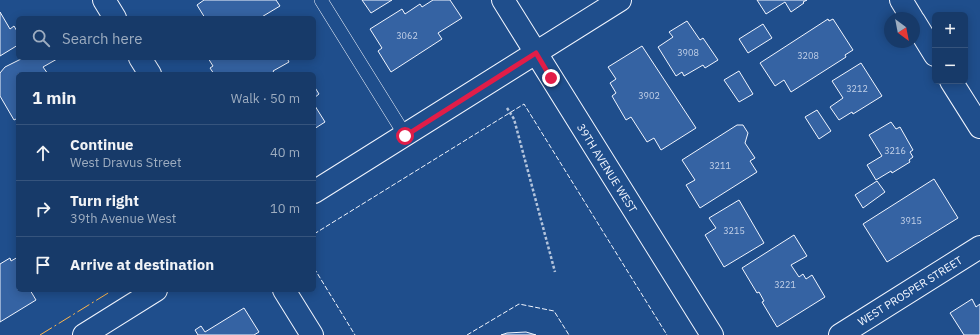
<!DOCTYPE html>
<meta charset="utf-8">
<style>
:root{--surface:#173a69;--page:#20416f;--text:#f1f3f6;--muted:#9eadc0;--line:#36547d}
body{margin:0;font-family:"IBM Plex Sans",sans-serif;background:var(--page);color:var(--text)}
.controls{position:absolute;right:12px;top:12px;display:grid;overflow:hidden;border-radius:6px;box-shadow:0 2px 10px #0003}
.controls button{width:36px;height:36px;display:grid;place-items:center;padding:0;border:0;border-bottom:1px solid var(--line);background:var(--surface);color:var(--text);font:20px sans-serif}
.compass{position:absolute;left:884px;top:12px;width:36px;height:36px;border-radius:50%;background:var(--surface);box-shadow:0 2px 10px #0003;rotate:148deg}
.stop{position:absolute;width:12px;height:12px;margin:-9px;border:3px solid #e11d48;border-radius:50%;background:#fff}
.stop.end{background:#e11d48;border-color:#fff;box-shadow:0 1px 4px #0008}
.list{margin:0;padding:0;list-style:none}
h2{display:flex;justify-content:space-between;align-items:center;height:52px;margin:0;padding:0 16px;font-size:17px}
h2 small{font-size:13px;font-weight:400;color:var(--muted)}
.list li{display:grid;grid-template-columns:26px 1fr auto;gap:12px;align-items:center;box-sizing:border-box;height:56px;padding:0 16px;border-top:1px solid var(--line)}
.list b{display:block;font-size:15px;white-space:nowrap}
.list p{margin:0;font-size:13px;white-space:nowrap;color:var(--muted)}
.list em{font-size:13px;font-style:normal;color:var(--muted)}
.icon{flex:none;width:22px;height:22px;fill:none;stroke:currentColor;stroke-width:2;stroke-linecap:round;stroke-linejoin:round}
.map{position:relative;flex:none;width:980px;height:335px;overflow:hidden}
.search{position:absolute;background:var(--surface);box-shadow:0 2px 10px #0003;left:16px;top:16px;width:300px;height:44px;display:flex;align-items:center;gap:10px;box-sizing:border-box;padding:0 14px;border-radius:6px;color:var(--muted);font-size:15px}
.panel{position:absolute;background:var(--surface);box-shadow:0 2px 10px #0003;left:16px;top:72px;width:300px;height:220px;border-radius:6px}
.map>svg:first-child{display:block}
.building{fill:#3563a3;stroke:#f2f6ff}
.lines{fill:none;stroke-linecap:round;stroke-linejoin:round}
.lane-casing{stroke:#f2f6ff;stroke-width:14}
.street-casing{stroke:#f2f6ff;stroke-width:24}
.path{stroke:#b3c4dc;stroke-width:2.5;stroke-dasharray:3 2;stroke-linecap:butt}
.lane{stroke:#1f4e8c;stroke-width:13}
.street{stroke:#1f4e8c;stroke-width:22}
.fence{stroke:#f2f6ff;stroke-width:1;stroke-dasharray:5 2;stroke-linecap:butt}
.power{stroke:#ffb74d;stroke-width:1;stroke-dasharray:14 3 2 3;stroke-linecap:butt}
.route{stroke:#e11d48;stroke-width:5}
.labels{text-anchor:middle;stroke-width:3;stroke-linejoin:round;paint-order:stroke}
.number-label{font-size:9px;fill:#c3d1e8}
.street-label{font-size:11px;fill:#f2f6ff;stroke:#1f4e8c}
</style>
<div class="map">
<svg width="980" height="335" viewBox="0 0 980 335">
<rect width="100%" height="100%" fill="#1f4e8c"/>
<path class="building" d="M 204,0 L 276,0 L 280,6 L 260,18 L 205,18 L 197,5 Z
M 362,0 L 392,0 L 371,13 Z
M 433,0 L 450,0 L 462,18 L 438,33 L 442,39 L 391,72 L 378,51 L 382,48 L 370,29 L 402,9 L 405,14 L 420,4 L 422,7 Z
M 757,0 L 807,0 L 803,2 L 804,3 L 791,12 L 785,2 L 766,14 Z
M 0,12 L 10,29 L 14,26 L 18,33 L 18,45 L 0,56 Z
M 828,19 L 829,21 L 833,19 L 853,50 L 845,55 L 846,57 L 791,92 L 784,80 L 775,86 L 760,63 Z
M 687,21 L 700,40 L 703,38 L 718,60 L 705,68 L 703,65 L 684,76 L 682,72 L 676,76 L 658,47 L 673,37 L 669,32 Z
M 763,24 L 772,38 L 748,53 L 739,39 Z
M 642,46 L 696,128 L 661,150 L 654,138 L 647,142 L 631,117 L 626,120 L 612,96 L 616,93 L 610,83 L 616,79 L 608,67 Z
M 23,58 L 57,59 L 43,67 L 48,74 L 18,74 L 18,118 L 14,120 L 0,96 L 0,73 L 5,67 Z
M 208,58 L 287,58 L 289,62 L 273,71 L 275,74 L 214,74 L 210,68 L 213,66 Z
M 861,63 L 882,96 L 853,114 L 852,112 L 839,120 L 830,107 L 843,98 L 832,81 Z
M 739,71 L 753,94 L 739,102 L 724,80 Z
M 314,86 L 319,94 L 314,98 Z
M 315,106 L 325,122 L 314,129 L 314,107 Z
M 817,110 L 831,131 L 819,139 L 805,117 Z
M 891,122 L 896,129 L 900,127 L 913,150 L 910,152 L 913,157 L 909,160 L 910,162 L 892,173 L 891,171 L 876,180 L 867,165 L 882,156 L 869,135 Z
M 737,125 L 743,125 L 748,133 L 745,143 L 755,158 L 750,161 L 757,172 L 700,208 L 686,185 L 695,180 L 682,160 Z
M 934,179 L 958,218 L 887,262 L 863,224 Z
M 877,181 L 885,192 L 863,208 L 855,195 Z
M 739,200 L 764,243 L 724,267 L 705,235 L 716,228 L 709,218 Z
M 794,235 L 807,256 L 791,265 L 799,277 L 803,274 L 806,279 L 812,275 L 825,297 L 777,327 L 762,302 L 764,301 L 759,292 L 757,293 L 742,268 Z
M 18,257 L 18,290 L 30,290 L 36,300 L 0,322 L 0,264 L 10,258 L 11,261 Z
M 972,299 L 976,307 L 980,304 L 980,335 L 964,335 L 950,313 Z
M 244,308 L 259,332 L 254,335 L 198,335 L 195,330 L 201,326 L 205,332 Z
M 526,332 L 536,335 L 501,335 L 507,333 Z"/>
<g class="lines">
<defs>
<path id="lane" d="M 321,0 L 405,135"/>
<path id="street" d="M 104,0 L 115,18
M 503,0 L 712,335
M 901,0 L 912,18
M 914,21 L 935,55
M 140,58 L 150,74
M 951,81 L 980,127
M 314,192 L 620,0
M 284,290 L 312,335
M 84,335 L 156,290
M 840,335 L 980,247"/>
</defs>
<use href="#lane" class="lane-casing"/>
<use href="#street" class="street-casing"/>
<path class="path" d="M 507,108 L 514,119 L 555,272"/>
<use href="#lane" class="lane"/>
<use href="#street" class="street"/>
<path class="fence" d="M 314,234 L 524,104 L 667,335
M 314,268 L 355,335
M 467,335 L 519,304 L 554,311 L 569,335"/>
<path class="power" d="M 40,335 L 113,290"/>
</g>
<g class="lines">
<path class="route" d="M 405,136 L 536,53 L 551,78"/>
</g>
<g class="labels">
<g class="number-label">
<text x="407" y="39">3062</text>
<text x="688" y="56">3908</text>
<text x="808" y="59">3208</text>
<text x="857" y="92">3212</text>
<text x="649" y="99">3902</text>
<text x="895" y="154">3216</text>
<text x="720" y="169">3211</text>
<text x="911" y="224">3915</text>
<text x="734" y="234">3215</text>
<text x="785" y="288">3221</text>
</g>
<g class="street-label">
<text transform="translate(607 168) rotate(58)" y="4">39TH AVENUE WEST</text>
<text transform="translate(910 291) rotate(-32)" y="4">WEST PROSPER STREET</text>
</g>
</g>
</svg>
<div class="controls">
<button>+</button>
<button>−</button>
</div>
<svg class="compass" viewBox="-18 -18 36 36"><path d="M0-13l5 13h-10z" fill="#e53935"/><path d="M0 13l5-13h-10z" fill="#9eadc0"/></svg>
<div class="stop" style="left:405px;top:136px"></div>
<div class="stop end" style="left:551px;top:78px"></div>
<div class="search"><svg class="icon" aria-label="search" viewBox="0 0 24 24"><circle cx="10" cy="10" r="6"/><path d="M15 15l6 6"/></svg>Search here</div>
<section class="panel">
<h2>1 min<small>Walk · 50 m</small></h2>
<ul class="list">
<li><svg class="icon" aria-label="ahead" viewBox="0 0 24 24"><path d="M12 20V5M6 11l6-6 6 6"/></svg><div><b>Continue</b><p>West Dravus Street</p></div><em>40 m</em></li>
<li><svg class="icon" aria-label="right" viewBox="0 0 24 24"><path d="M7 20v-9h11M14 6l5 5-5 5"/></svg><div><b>Turn right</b><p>39th Avenue West</p></div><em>10 m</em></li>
<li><svg class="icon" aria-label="arrive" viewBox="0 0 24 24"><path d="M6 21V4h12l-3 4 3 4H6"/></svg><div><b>Arrive at destination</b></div></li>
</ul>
</section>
</div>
